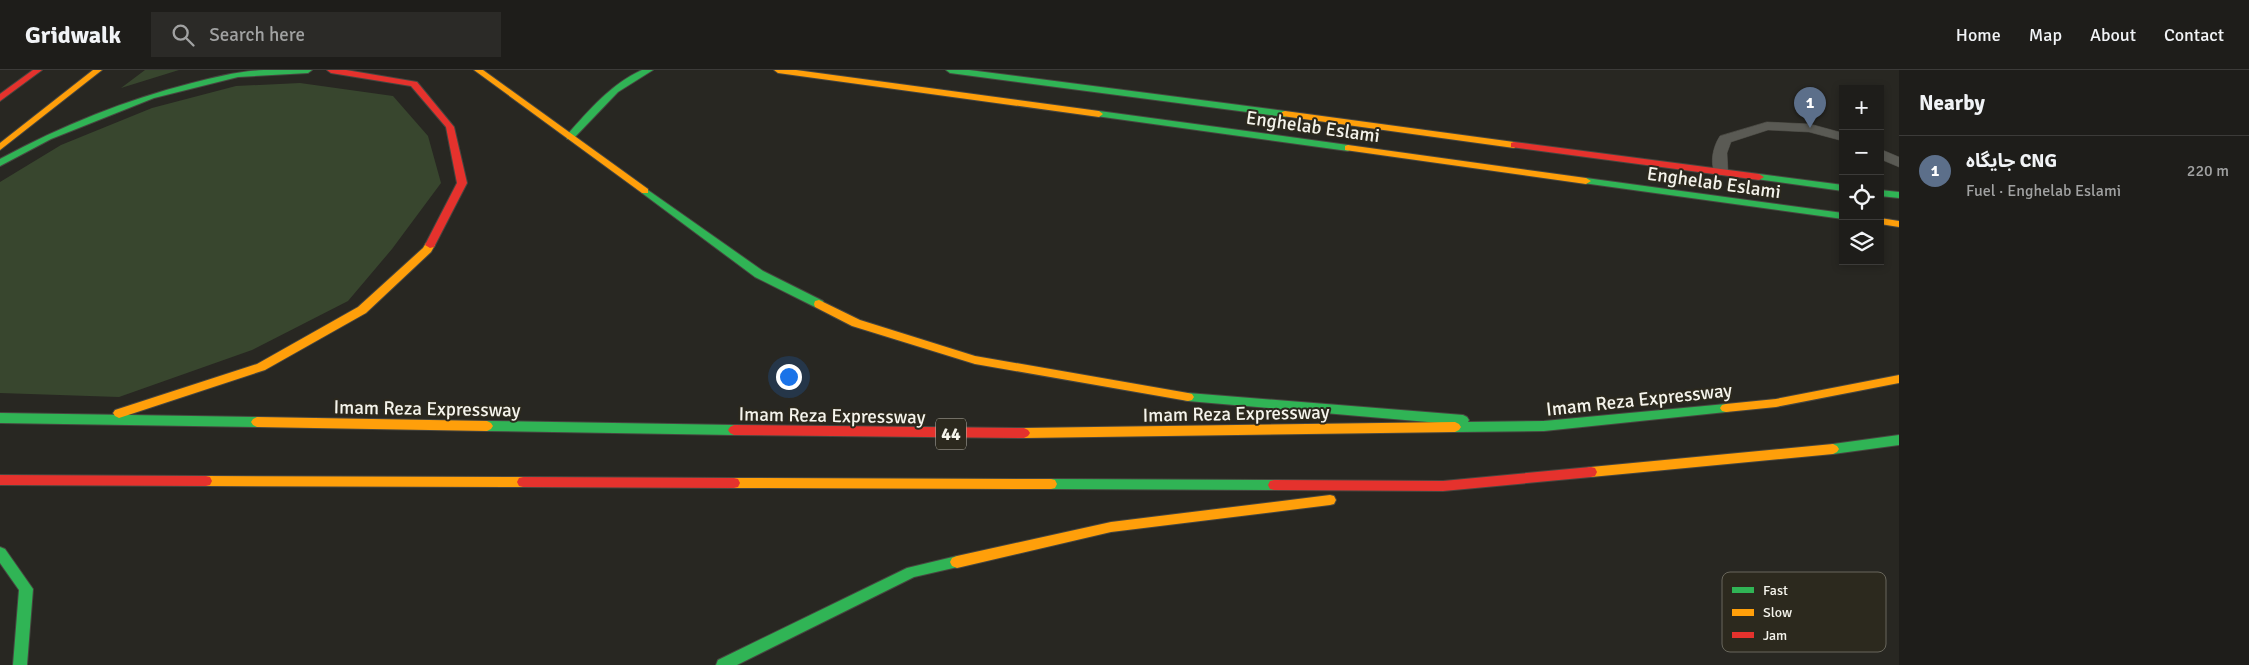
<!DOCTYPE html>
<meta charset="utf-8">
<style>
:root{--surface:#1e1d1a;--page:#2b2a27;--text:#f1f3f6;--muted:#a1a2a2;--line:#3c3b39;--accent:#bca0f2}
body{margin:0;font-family:Signika,"Noto Sans Arabic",sans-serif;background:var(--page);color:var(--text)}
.controls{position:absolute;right:15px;top:15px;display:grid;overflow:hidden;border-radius:0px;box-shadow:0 2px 8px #0003}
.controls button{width:45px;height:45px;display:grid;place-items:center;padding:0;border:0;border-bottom:1px solid var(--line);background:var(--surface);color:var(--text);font:25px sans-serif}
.you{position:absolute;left:788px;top:306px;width:18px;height:18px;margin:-12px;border:4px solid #fff;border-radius:50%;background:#1a73e8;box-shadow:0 0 0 8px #1a73e833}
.badge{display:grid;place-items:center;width:32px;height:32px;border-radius:50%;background:var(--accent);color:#fff;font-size:16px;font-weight:700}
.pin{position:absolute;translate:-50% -41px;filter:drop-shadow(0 1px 2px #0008)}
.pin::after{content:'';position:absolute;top:26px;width:18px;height:15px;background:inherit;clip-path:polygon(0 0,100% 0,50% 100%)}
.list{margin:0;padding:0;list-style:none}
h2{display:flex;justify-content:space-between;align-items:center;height:65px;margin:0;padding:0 20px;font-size:21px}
h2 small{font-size:16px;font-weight:400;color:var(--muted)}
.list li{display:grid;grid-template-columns:32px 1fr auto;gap:15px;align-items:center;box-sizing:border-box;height:70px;padding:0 20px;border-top:1px solid var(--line)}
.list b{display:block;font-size:19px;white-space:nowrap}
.list p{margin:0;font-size:16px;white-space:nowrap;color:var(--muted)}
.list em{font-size:16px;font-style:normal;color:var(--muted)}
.icon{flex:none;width:28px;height:28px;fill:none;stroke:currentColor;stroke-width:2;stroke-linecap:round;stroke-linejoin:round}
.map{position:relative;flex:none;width:1899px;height:595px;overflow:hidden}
header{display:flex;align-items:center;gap:30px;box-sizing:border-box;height:70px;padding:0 25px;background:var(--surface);border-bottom:1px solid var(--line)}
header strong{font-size:24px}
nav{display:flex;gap:28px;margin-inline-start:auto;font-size:18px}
.search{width:350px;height:45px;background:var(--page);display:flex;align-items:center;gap:12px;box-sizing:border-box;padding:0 18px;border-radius:0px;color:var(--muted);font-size:19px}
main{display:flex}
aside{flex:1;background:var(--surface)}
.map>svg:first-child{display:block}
.green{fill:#38462e}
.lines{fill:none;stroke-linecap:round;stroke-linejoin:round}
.lane-casing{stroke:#474640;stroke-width:1}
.fast-casing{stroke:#474640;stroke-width:2}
.slow-casing{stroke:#474640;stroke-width:2}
.jam-casing{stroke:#474640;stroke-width:2}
.lane{fill:#5a5a54;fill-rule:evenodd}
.fast{fill:#30b455;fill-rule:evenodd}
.slow{fill:#ff9f0a;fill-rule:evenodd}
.jam{fill:#e5322d;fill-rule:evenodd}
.labels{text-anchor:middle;stroke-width:4;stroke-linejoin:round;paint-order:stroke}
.shield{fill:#2c291e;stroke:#b9b7ae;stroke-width:1}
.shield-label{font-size:18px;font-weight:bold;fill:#f5f4ec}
.street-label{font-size:19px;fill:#f5f4ec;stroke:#2c291e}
.key{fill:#2c291e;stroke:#68665c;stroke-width:1}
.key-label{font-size:14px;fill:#f5f4ec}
</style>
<header>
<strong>Gridwalk</strong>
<div class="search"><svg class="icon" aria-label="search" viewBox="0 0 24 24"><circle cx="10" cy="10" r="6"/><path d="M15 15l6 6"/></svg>Search here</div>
<nav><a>Home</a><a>Map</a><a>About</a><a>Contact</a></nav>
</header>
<main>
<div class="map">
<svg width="1899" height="595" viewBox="0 0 1899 595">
<rect width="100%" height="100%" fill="#282722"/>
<path class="green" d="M 145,0 L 179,0 L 121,18 Z
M 300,13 L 393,26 L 428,66 L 441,113 L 392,179 L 348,231 L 252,280 L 119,327 L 0,323 L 0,112 L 61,75 L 152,38 L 236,16 Z"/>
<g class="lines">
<defs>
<path id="lane" d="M 1767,52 L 1810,54 L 1843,63 L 1843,71 L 1809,62 L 1768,60 L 1731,72 L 1727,83 L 1728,102 L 1726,105 L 1716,105 C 1709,94 1713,76 1720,66 Z
M 1880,79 L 1899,87 L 1899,97 L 1880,89 Z"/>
<path id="fast" d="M 264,0 L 312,0 L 308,3 L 238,7 L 154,28 L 51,69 L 0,96 L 0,89 C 61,56 125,30 192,13 C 216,7 239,1 264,0 Z
M 642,0 L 653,0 L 618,22 L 573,69 L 567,69 L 567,65 C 589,40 611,14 642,0 Z
M 946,0 L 969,0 L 1285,41 L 1289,44 L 1285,47 L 950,3 Z
M 1099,41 L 1348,75 L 1353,78 L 1348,81 L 1096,46 L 1095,44 Z
M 1759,104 L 1843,115 L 1843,121 L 1756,109 L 1754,107 Z
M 1586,108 L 1843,143 L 1843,149 L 1583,113 L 1583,109 Z
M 645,118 L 763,201 L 823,231 L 824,234 L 823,237 L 815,237 L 755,207 L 642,123 L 642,119 Z
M 1880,120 L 1899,122 L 1899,128 L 1880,126 Z
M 1188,323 L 1463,345 L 1467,347 L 1469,350 L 1468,352 L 1544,351 L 1726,334 L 1730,335 L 1732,338 L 1730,341 L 1726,342 L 1544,361 L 1455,362 L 1451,360 L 1449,357 L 1451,354 L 1188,331 L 1184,330 L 1182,327 L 1184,324 Z
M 0,343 L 257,347 L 261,349 L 263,352 L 261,355 L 257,357 L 0,353 Z
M 487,351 L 734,355 L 738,357 L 740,360 L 738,363 L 734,365 L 487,361 L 483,359 L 481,356 L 483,353 Z
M 1899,365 L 1899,375 L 1833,384 L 1829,382 L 1827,379 L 1829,376 L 1833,374 Z
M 1051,409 L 1274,410 L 1278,411 L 1280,415 L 1278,419 L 1274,420 L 1051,419 L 1047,418 L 1045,414 L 1047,410 Z
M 0,477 L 5,479 L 33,519 L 27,595 L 13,595 L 19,520 L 0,493 Z
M 957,486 L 962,488 L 964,492 L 962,496 L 914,507 L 737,595 L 716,595 L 718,590 L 907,498 Z"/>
<path id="slow" d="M 93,0 L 102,0 L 0,80 L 0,73 Z
M 474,0 L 483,0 L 648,119 L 648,123 L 642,123 Z
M 774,0 L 796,0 L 1099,41 L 1103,44 L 1099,47 L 778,3 Z
M 1285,41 L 1514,72 L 1519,75 L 1514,78 L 1282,46 L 1282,42 Z
M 1348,75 L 1586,108 L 1591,111 L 1586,114 L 1345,80 L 1345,76 Z
M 1880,148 L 1899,151 L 1899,157 L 1880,154 Z
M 430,172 L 435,175 L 431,182 L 366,243 L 265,300 L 119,348 L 115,346 L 113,343 L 115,340 L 257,294 L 358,237 L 423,178 L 426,173 Z
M 819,230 L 860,250 L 975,286 L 1188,323 L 1192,324 L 1194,327 L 1192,330 L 1188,331 L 975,294 L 852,256 L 815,237 L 814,234 L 815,231 Z
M 1899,305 L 1899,313 L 1776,337 L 1726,342 L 1722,341 L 1720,338 L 1722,335 L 1726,334 L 1776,329 Z
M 257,347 L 487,351 L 491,353 L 493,356 L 491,359 L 487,361 L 257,357 L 253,355 L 251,352 L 253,349 Z
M 1455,352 L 1459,354 L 1461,357 L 1459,360 L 1455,362 L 1024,368 L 1020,366 L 1018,363 L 1020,360 L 1024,358 Z
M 1833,374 L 1837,376 L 1839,379 L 1837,382 L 1833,384 L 1591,407 L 1587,406 L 1585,402 L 1587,398 L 1591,397 Z
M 206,406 L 523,407 L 527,408 L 529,412 L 527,416 L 523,417 L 206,416 L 202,415 L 200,411 L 202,407 Z
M 734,408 L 1051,409 L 1055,410 L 1057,414 L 1055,418 L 1051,419 L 734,418 L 730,417 L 728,413 L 730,409 Z
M 1330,425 L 1334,426 L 1336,430 L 1334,434 L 1330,435 L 1111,462 L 957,498 L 952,496 L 950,492 L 952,488 L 957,486 L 1111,452 Z"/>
<path id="jam" d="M 33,0 L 42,0 L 0,31 L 0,24 Z
M 327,0 L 346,0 L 417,12 L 454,57 L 467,113 L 434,177 L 430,178 L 425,175 L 457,113 L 446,57 L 411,16 L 331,3 Z
M 1514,72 L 1759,104 L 1764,107 L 1759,110 L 1511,77 L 1511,73 Z
M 734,355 L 1024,358 L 1028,360 L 1030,363 L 1028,366 L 1024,368 L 734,365 L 730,363 L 728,360 L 730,357 Z
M 1591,397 L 1595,398 L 1597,402 L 1595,406 L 1591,407 L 1443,421 L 1274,420 L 1270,419 L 1268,415 L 1270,411 L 1274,410 L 1443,411 Z
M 0,405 L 206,406 L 210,407 L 212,411 L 210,415 L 206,416 L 0,415 Z
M 523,407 L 734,408 L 738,409 L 740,413 L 738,417 L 734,418 L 523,417 L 519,416 L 517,412 L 519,408 Z"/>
</defs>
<use href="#lane" class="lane-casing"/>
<use href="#fast" class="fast-casing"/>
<use href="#slow" class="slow-casing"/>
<use href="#jam" class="jam-casing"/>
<use href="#lane" class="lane"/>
<use href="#fast" class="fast"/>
<use href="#slow" class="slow"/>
<use href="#jam" class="jam"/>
</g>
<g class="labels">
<rect class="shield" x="936" y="348.5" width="30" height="31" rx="4"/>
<g class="shield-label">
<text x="951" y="370">44</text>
</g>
<g class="street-label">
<text transform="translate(1313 56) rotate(8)" y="7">Enghelab Eslami</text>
<text transform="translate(1714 112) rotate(8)" y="7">Enghelab Eslami</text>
<text transform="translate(1639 329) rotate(-6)" y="7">Imam Reza Expressway</text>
<text transform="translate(427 338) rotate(1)" y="7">Imam Reza Expressway</text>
<text transform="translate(1236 343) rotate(-1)" y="7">Imam Reza Expressway</text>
<text transform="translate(832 345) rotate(1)" y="7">Imam Reza Expressway</text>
</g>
</g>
<rect x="1722" y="502" width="164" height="80" rx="8" class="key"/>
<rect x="1732" y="517" width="22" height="6" fill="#30b455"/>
<rect x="1732" y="539" width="22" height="7" fill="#ff9f0a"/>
<rect x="1732" y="562" width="22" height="6" fill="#e5322d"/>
<g class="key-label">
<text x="1763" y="525">Fast</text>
<text x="1763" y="547">Slow</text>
<text x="1763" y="570">Jam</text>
</g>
</svg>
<div class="controls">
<button>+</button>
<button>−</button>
<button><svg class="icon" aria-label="locate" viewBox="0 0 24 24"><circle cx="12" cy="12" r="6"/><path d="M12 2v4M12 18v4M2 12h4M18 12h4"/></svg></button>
<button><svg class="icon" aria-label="layers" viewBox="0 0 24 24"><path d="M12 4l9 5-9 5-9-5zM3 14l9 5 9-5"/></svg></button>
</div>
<div class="you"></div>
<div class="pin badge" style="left:1810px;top:58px;background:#5c6f8a">1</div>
</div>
<aside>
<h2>Nearby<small></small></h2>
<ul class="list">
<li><span class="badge" style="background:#5c6f8a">1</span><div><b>جایگاه CNG</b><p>Fuel · Enghelab Eslami</p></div><em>220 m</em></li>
</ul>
</aside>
</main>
